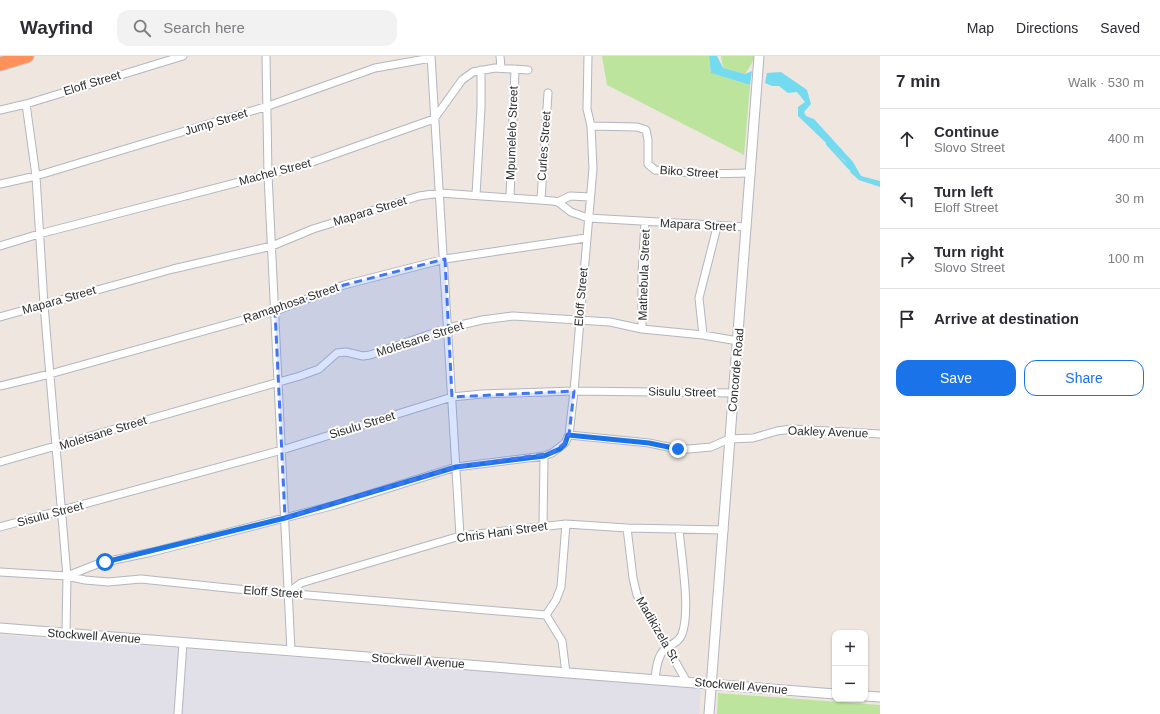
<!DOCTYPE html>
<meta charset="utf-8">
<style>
:root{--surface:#fff;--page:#f2f2f3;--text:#2b2b33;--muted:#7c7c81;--line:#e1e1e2;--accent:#1a73e8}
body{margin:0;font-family:Arial,sans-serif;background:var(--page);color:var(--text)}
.controls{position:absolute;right:12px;bottom:12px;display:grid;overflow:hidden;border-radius:8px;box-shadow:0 1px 3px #0004}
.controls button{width:36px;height:36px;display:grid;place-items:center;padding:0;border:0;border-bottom:1px solid var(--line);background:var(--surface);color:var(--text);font:20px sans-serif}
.stop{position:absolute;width:12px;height:12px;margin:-9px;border:3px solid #1a73e8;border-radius:50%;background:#fff}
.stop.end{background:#1a73e8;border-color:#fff;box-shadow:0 1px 4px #0008}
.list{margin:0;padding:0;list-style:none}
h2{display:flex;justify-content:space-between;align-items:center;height:52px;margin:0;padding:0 16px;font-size:17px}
h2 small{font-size:13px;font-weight:400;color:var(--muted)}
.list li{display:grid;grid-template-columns:26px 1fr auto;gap:12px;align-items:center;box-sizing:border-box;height:60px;padding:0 16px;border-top:1px solid var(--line)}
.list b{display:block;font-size:15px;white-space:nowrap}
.list p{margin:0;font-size:13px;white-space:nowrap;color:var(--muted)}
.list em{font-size:13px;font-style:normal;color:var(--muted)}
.actions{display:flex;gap:8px;padding:12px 16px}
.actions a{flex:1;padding:9px 0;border:1px solid var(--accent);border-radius:12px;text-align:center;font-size:14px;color:var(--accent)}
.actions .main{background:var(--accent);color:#fff}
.icon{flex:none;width:22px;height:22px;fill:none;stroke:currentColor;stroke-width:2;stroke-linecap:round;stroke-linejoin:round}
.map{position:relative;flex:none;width:880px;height:658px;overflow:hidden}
header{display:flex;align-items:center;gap:24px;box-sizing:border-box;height:56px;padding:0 20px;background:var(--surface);border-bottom:1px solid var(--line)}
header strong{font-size:19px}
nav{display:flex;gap:22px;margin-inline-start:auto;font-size:14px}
.search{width:280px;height:36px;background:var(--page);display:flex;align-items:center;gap:10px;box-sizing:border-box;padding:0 14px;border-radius:12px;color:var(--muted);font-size:15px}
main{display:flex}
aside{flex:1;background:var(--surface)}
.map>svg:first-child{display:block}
.industrial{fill:#e1dfe7}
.green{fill:#bce49c}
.water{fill:#73daef}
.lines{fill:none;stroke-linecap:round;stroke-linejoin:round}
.stream{stroke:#73daef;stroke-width:2.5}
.minor-casing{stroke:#b2b6c0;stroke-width:9}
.tertiary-casing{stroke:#b2b6c0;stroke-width:11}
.motorway-casing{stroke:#c8c8c8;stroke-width:15}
.minor{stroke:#fff;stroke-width:7}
.tertiary{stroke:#fff;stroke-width:9}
.motorway{stroke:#fe915a;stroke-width:13}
.route{stroke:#1a73e8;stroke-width:5}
.marked{fill:#4175f9;fill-opacity:0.2;stroke:#4175f9;stroke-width:3;stroke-dasharray:8 5;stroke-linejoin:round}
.labels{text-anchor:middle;stroke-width:4;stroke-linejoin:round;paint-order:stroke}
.street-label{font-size:12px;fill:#2c2c2c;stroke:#fff}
</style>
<header>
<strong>Wayfind</strong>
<div class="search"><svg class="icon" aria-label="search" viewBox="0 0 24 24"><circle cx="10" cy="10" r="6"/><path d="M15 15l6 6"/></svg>Search here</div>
<nav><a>Map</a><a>Directions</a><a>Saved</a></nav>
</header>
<main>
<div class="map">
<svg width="880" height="658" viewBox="0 0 880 658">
<rect width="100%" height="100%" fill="#eee6df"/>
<path class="industrial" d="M 0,579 L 701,632 L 699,658 L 0,658 Z"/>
<path class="green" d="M 602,0 L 709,0 L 711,17 L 750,29 L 744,99 L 607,29 Z
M 721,0 L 755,0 L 755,2 L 745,18 L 723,12 Z
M 718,637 L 880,649 L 880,658 L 717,658 Z"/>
<path class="water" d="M 709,0 L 717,0 L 723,12 L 745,18 L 752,15 L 750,29 L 711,17 Z
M 781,16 L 807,34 L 811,48 L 804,56 L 806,60 L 814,63 L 853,106 L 861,120 L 880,125 L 880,131 L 859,124 L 851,117 L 845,105 L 798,60 L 798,51 L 805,46 L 797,36 L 788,37 L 779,30 L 772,30 L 765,27 L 767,17 Z"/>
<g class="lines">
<path class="stream" d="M 827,88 L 849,112"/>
<defs>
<path id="minor" d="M 266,0 L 268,119 L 291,595
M 431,0 L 460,480
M 500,0 L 501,12
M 26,48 L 36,120 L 44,249 L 67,520 L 66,577
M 0,54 L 26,48 L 183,0
M 591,70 L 637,71 L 646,74 L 648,84 L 648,108 L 655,114 L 703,118 L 751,117
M 0,128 L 36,120 L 268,50 L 375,12 L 431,2
M 476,139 L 481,52 L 481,14
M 510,141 L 515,13
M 541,143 L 548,37
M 558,146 L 570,140 L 590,141
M 0,190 L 39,178 L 301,110 L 434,63 L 462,24 L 473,16 L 495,12 L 528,14
M 0,261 L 173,213 L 272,190 L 313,173 L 419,140 L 440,137 L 553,145 L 558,146 L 571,156 L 588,162 L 747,171
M 642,273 L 642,217 L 645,166
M 703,279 L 699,242 L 717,171
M 0,330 L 50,318 L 275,255 L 344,229 L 445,203 L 586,182
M 569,379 L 649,387 L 678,393 L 689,393 L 711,391 L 729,383 L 753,382 L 777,375 L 792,373 L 880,378
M 0,406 L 300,320 L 319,313 L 337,297 L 346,296 L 363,300 L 370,299 L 448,272 L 482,264 L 513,260 L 610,266 L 642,273 L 703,279 L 738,285
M 543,470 L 544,400 L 552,397 L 565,387 L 569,379 L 574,335 L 593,112 L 591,70 L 587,53 L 588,0
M 0,471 L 282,394 L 452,341 L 482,338 L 574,335 L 734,337
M 627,472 L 633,522 L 637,539 L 687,626
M 0,516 L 67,520 L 85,524 L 108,526 L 141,523 L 237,533 L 546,559
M 67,520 L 100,507 L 152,496 L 335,449 L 456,411 L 544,400
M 288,537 L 301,527 L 460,480 L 566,468 L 627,472 L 724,474
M 566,617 L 562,585 L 546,559 L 556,544 L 561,531 L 566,468
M 655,623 C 656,614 657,601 664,594 C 670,588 679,587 682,578 C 691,554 681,500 679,473
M 178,658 L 183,587"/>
<path id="tertiary" d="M 0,572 L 835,638
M 865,640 L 880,641
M 709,658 L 759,0"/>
<path id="motorway" d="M 0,8 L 27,0"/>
</defs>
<use href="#minor" class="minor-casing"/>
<use href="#tertiary" class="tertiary-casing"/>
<use href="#motorway" class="motorway-casing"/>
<use href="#minor" class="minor"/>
<use href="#tertiary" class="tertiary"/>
<use href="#motorway" class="motorway"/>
</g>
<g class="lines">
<path class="route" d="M 105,506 L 285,462 L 456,411 L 544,400 L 560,393 L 565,388 L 568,379 L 649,387 L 678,393"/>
</g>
<path class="marked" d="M 445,203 L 452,341 L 574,335 L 569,379 L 565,387 L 552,397 L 456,411 L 285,462 L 275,255 L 344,229 Z"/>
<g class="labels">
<g class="street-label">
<text transform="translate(92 27) rotate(-17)" y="4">Eloff Street</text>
<text transform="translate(216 66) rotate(-17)" y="4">Jump Street</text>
<text transform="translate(512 77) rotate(-88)" y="4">Mpumelelo Street</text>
<text transform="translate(544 90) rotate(-86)" y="4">Curles Street</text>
<text transform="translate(275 116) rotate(-15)" y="4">Machel Street</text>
<text transform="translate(689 116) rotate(4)" y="4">Biko Street</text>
<text transform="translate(370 155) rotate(-17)" y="4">Mapara Street</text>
<text transform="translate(698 169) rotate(3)" y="4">Mapara Street</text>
<text transform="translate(644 219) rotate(-88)" y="4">Mathebula Street</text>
<text transform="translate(581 241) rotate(-85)" y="4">Eloff Street</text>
<text transform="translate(59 244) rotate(-16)" y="4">Mapara Street</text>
<text transform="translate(291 247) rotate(-19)" y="4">Ramaphosa Street</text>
<text transform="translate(420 283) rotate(-18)" y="4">Moletsane Street</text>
<text transform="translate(736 314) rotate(-85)" y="4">Concorde Road</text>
<text transform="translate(682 336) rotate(1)" y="4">Sisulu Street</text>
<text transform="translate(362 369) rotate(-17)" y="4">Sisulu Street</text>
<text transform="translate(828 376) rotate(2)" y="4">Oakley Avenue</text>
<text transform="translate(103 377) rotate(-17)" y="4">Moletsane Street</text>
<text transform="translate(50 458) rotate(-15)" y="4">Sisulu Street</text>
<text transform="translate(502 476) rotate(-8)" y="4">Chris Hani Street</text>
<text transform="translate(273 536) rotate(4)" y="4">Eloff Street</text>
<text transform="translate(658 574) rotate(60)" y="4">Madikizela St.</text>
<text transform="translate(94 580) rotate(4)" y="4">Stockwell Avenue</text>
<text transform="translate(418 605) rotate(4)" y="4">Stockwell Avenue</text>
<text transform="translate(741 630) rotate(5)" y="4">Stockwell Avenue</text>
</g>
</g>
</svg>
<div class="controls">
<button>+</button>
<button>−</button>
</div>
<div class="stop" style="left:105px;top:506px"></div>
<div class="stop end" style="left:678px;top:393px"></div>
</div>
<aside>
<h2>7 min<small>Walk · 530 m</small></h2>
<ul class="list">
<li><svg class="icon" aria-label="ahead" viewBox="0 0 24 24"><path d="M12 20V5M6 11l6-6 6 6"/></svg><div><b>Continue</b><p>Slovo Street</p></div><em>400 m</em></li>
<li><svg class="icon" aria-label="left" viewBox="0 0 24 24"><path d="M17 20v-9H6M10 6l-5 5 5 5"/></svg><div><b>Turn left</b><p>Eloff Street</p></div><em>30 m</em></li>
<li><svg class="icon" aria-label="right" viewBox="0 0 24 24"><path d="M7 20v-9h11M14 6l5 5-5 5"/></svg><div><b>Turn right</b><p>Slovo Street</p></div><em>100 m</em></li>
<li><svg class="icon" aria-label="arrive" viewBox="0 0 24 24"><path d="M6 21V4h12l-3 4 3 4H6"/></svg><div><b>Arrive at destination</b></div></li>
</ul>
<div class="actions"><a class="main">Save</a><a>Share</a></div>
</aside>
</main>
